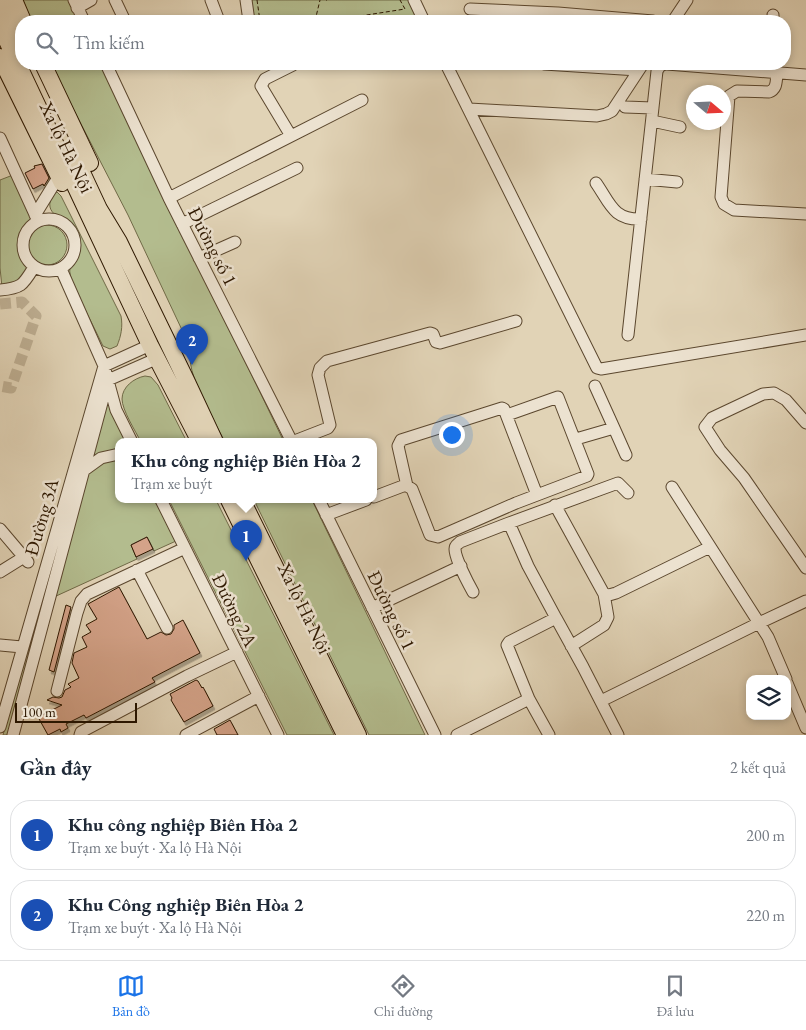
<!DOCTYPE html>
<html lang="vi">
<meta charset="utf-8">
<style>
:root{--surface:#fff;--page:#f6f6f7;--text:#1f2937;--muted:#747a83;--line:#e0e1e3;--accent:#1a73e8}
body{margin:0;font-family:"EB Garamond",serif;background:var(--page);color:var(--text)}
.controls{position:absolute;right:15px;bottom:15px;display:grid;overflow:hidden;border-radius:10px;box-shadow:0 2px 8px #0003}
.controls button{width:45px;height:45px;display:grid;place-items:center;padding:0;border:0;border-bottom:1px solid var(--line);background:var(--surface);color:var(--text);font:25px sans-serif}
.compass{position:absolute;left:686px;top:85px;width:45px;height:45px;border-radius:50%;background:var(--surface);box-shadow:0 2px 8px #0003;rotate:109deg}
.scale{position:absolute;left:15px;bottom:12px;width:122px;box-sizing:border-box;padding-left:5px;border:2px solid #2e1800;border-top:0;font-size:14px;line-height:18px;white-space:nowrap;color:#2e1800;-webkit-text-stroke:4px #ece2d0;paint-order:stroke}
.you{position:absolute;left:451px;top:434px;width:18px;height:18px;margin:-12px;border:4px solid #fff;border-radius:50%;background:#1a73e8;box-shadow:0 0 0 8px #1a73e833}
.badge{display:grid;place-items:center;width:32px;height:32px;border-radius:50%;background:var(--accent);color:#fff;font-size:16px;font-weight:700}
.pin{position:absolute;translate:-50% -41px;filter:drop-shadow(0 1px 2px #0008)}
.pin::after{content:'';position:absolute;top:26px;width:18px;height:15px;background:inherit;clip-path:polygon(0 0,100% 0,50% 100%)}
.popup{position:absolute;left:115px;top:438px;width:262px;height:65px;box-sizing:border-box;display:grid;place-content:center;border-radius:10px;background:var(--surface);filter:drop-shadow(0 1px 4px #0005);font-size:16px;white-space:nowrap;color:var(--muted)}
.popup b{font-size:19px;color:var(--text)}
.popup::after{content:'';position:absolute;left:50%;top:100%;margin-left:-10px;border:10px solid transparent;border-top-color:var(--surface)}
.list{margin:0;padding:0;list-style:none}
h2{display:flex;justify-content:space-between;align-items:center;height:65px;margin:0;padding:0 20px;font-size:21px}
h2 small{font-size:16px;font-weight:400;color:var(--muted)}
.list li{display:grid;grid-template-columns:32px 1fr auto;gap:15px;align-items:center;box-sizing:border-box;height:70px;margin:0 10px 10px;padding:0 10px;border:1px solid var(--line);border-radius:20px}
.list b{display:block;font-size:19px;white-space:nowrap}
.list p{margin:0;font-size:16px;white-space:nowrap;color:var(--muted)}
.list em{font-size:16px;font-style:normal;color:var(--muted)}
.icon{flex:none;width:28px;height:28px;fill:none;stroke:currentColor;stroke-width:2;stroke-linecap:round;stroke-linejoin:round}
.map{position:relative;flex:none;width:806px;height:735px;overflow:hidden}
.search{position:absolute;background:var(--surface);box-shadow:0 2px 8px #0003;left:15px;right:15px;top:15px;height:55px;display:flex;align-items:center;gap:12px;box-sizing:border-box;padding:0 18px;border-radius:20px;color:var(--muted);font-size:19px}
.sheet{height:225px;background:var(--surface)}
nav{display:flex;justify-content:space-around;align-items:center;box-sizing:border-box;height:70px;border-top:1px solid var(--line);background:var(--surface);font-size:14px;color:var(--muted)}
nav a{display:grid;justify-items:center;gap:2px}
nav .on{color:var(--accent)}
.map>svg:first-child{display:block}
.green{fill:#b3bc8e;stroke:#706a47}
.building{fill:#d4a389;stroke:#2e1800;filter:url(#shadow)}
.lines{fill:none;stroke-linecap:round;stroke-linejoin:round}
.minor-tunnel{stroke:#bdae92;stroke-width:11;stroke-dasharray:11 5.5;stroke-linecap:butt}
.minor-casing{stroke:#5b472e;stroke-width:13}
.highway-casing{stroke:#2e1800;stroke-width:18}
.path{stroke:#2e1800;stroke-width:1;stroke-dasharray:4 2.5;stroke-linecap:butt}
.minor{stroke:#ece2d0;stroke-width:11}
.highway{stroke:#e1d3b6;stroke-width:16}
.labels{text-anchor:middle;stroke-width:5;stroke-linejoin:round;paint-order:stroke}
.street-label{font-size:19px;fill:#2e1800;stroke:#ece2d0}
</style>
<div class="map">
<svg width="806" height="735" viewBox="0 0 806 735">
<defs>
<filter id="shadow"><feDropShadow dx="2" dy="3.5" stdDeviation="0" flood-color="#0004"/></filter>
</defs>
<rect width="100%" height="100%" fill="#e1d3b6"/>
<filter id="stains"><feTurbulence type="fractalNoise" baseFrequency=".004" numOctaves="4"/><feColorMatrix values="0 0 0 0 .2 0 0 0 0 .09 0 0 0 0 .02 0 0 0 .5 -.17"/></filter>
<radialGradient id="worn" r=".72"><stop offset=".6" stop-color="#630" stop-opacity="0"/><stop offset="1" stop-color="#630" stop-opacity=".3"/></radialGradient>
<path class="green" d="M 23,0 L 71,0 L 81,21 L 31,21 Z
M 249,0 L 411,0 L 419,18 L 393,21 L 251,21 Z
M 50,64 L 102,64 L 284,442 L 225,442 C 212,416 186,376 190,347 L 128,215 Z
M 13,175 L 34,220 C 18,231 13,255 31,268 L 22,281 L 2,287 L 0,268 L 0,180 Z
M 57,192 L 61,196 L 121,316 C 123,327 121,336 117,346 L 110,349 L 103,346 L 72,283 C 71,277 69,273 70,267 C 73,255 83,250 76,234 C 68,216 39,217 54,193 Z
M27 245a20 20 0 1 1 40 0a20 20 0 1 1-40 0Z
M 145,376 L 151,377 L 158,385 L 187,442 L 141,442 C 136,432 122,410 122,399 C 122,387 134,378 145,376 Z
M 108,399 L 127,442 L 119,442 L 118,451 L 90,463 Z
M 118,457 L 119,500 L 156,500 L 176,541 L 154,551 L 147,537 L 131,545 L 137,559 L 54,597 L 88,471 L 102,461 Z
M 76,480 L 8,735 L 3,735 L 47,575 Z
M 169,500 L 216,500 L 334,735 L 287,735 Z
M 254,500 L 312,500 L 425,735 L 369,735 Z"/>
<path class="building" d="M 42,164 L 49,178 L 44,186 L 43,184 L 33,189 L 25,173 L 35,168 L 34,166 Z
M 147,537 L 153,549 L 136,557 L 131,545 Z
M 119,587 L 147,639 L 161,632 L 166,635 L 171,634 L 174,629 L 174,625 L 183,620 L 200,653 L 152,678 L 155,682 L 86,718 L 84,715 L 66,724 L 68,728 L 61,732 L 60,729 L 48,735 L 38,717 L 62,705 L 47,700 L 53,697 L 59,698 L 62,697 L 65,690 L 71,687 L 68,684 L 79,678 L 72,663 L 74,653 L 87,647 L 82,637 L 91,632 L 86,625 L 97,619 L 88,604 Z
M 66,605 L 71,607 L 54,672 L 49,670 Z
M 196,680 L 198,681 L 202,688 L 203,687 L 213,706 L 184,722 L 171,700 L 172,698 L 170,694 Z
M 230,720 L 238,735 L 217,735 L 214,729 Z"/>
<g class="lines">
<path class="minor-tunnel" d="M 0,304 L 22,302 L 36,316 L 11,388 L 0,386"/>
<defs>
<path id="minor" d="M 74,0 L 84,21
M 115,0 L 125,21
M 211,0 L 219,21
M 246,0 L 249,21
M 414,0 L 424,21
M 77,8 L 91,0
M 470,9 L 558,13 L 653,21
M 673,21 L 687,0
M 773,21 L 773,15
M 106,64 L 169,198 L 292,442
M 446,64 L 597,368 L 601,369 L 806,335
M 544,64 L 638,70
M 667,64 L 806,75
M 777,74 C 776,82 777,89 769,92 L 737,91 L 729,96 L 721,197 L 724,204 L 734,210 L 806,214
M 625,107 L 653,108
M 469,109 L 597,116 L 606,114 L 612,111 L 643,64
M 652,121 L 680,127
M 291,136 L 261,86 L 265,79 L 293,65
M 0,138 L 38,221
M 645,179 L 677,182
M 596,183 C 610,203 613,220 641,219
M 169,198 L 362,100
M 35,215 L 59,176
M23 245a26 26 0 1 1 52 0a26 26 0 1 1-52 0Z
M 182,224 L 297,168
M 199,258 L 235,242
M 61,269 L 104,366 L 116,410 L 132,442
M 0,290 C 22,288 23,285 34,267
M 628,335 L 657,71 L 660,66 L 665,64
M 108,380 L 158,358
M 806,423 L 786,400 L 774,393 L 763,394 L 712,418 L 705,427 L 720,450 L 744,478 L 806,568
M 614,428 L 626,455
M 576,439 L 614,428 L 595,386
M 292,442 L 328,428 L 330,425 L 318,375 L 320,368 L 327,361 L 430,333 L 433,334 L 436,342 L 440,343 L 516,321
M 83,471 L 101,458 L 119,454
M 407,486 L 398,446 L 401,440 L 502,408 L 504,409 L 537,495
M 374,497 L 403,486 L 407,486 L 412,489 L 430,535 L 438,537 L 516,503 L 587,476 L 588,474 L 558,397 L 507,415
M 161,500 L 278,735
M 319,500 L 435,735
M 555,505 L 604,594 L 609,595 L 616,593 L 710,547
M 326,515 L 366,500
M 0,529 L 28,562
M 137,570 L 167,628
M 0,572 L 24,557
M 473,592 C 468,583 455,558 455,549 C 455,545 457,545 460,542 L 509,523
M 372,608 L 461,566
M 556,618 L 583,667 L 618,735
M 0,645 L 22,647
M 571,646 L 604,625 L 608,617 L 604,594
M 786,679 L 768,637 L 759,623 L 806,601
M 787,683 L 806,728
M 57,691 L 77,613 L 81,601 L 87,594 L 185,548
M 529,699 L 549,735
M 601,701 L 759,623 L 672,487
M 0,727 L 104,366 L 150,345
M 13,735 L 108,380
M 80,735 L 81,732 L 187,676 L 237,652
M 186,735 L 259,696
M 457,735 L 529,699 L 507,645 L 509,642 L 556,618 L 528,566 L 509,523 L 618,483 L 628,493"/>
<path id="highway" d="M 14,0 L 23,21
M 0,1 L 17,38
M 0,26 L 150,345 L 200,442
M 0,57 L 62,183
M 43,64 L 90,163
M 71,149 L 99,209 L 119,242 L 186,380 L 215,442
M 229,500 L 345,735
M 242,500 L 358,735"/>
</defs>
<use href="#minor" class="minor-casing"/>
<use href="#highway" class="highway-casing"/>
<path class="path" d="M 257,0 L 260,21
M 326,0 L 327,0
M 315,21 L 320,0
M 328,21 L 405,9 L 400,0"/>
<use href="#minor" class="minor"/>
<use href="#highway" class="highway"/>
</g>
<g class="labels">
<g class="street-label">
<text transform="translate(67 147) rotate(64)" y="7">Xa lộ Hà Nội</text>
<text transform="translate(213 246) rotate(63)" y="7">Đường số 1</text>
<text transform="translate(41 517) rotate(-74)" y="7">Đường 3A</text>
<text transform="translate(305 608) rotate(64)" y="7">Xa lộ Hà Nội</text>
<text transform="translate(235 610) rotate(64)" y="7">Đường 2A</text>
<text transform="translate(392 610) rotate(64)" y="7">Đường số 1</text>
</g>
</g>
<rect width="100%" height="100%" filter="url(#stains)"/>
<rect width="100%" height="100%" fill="url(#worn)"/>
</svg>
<div class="controls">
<button><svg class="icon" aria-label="layers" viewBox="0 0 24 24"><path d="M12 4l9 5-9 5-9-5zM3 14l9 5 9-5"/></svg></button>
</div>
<svg class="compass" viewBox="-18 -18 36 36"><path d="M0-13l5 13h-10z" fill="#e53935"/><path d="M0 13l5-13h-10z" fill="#747a83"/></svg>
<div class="scale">100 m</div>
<div class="you"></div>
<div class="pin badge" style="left:246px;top:561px;background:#1a4fb4">1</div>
<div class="popup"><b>Khu công nghiệp Biên Hòa 2</b>Trạm xe buýt</div>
<div class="pin badge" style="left:192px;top:365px;background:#1a4fb4">2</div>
<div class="search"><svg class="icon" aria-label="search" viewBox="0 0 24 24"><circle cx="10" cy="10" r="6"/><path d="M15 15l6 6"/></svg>Tìm kiếm</div>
</div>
<section class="sheet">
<h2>Gần đây<small>2 kết quả</small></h2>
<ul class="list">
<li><span class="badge" style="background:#1a4fb4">1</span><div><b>Khu công nghiệp Biên Hòa 2</b><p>Trạm xe buýt · Xa lộ Hà Nội</p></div><em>200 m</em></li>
<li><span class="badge" style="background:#1a4fb4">2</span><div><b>Khu Công nghiệp Biên Hòa 2</b><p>Trạm xe buýt · Xa lộ Hà Nội</p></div><em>220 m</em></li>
</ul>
</section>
<nav>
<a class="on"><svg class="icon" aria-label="map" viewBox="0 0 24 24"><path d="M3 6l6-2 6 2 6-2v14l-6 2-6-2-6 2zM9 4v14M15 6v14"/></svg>Bản đồ</a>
<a><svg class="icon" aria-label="directions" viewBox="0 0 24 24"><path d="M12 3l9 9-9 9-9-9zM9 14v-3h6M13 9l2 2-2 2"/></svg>Chỉ đường</a>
<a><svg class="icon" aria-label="saved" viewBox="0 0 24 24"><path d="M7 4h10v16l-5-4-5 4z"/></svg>Đã lưu</a>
</nav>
